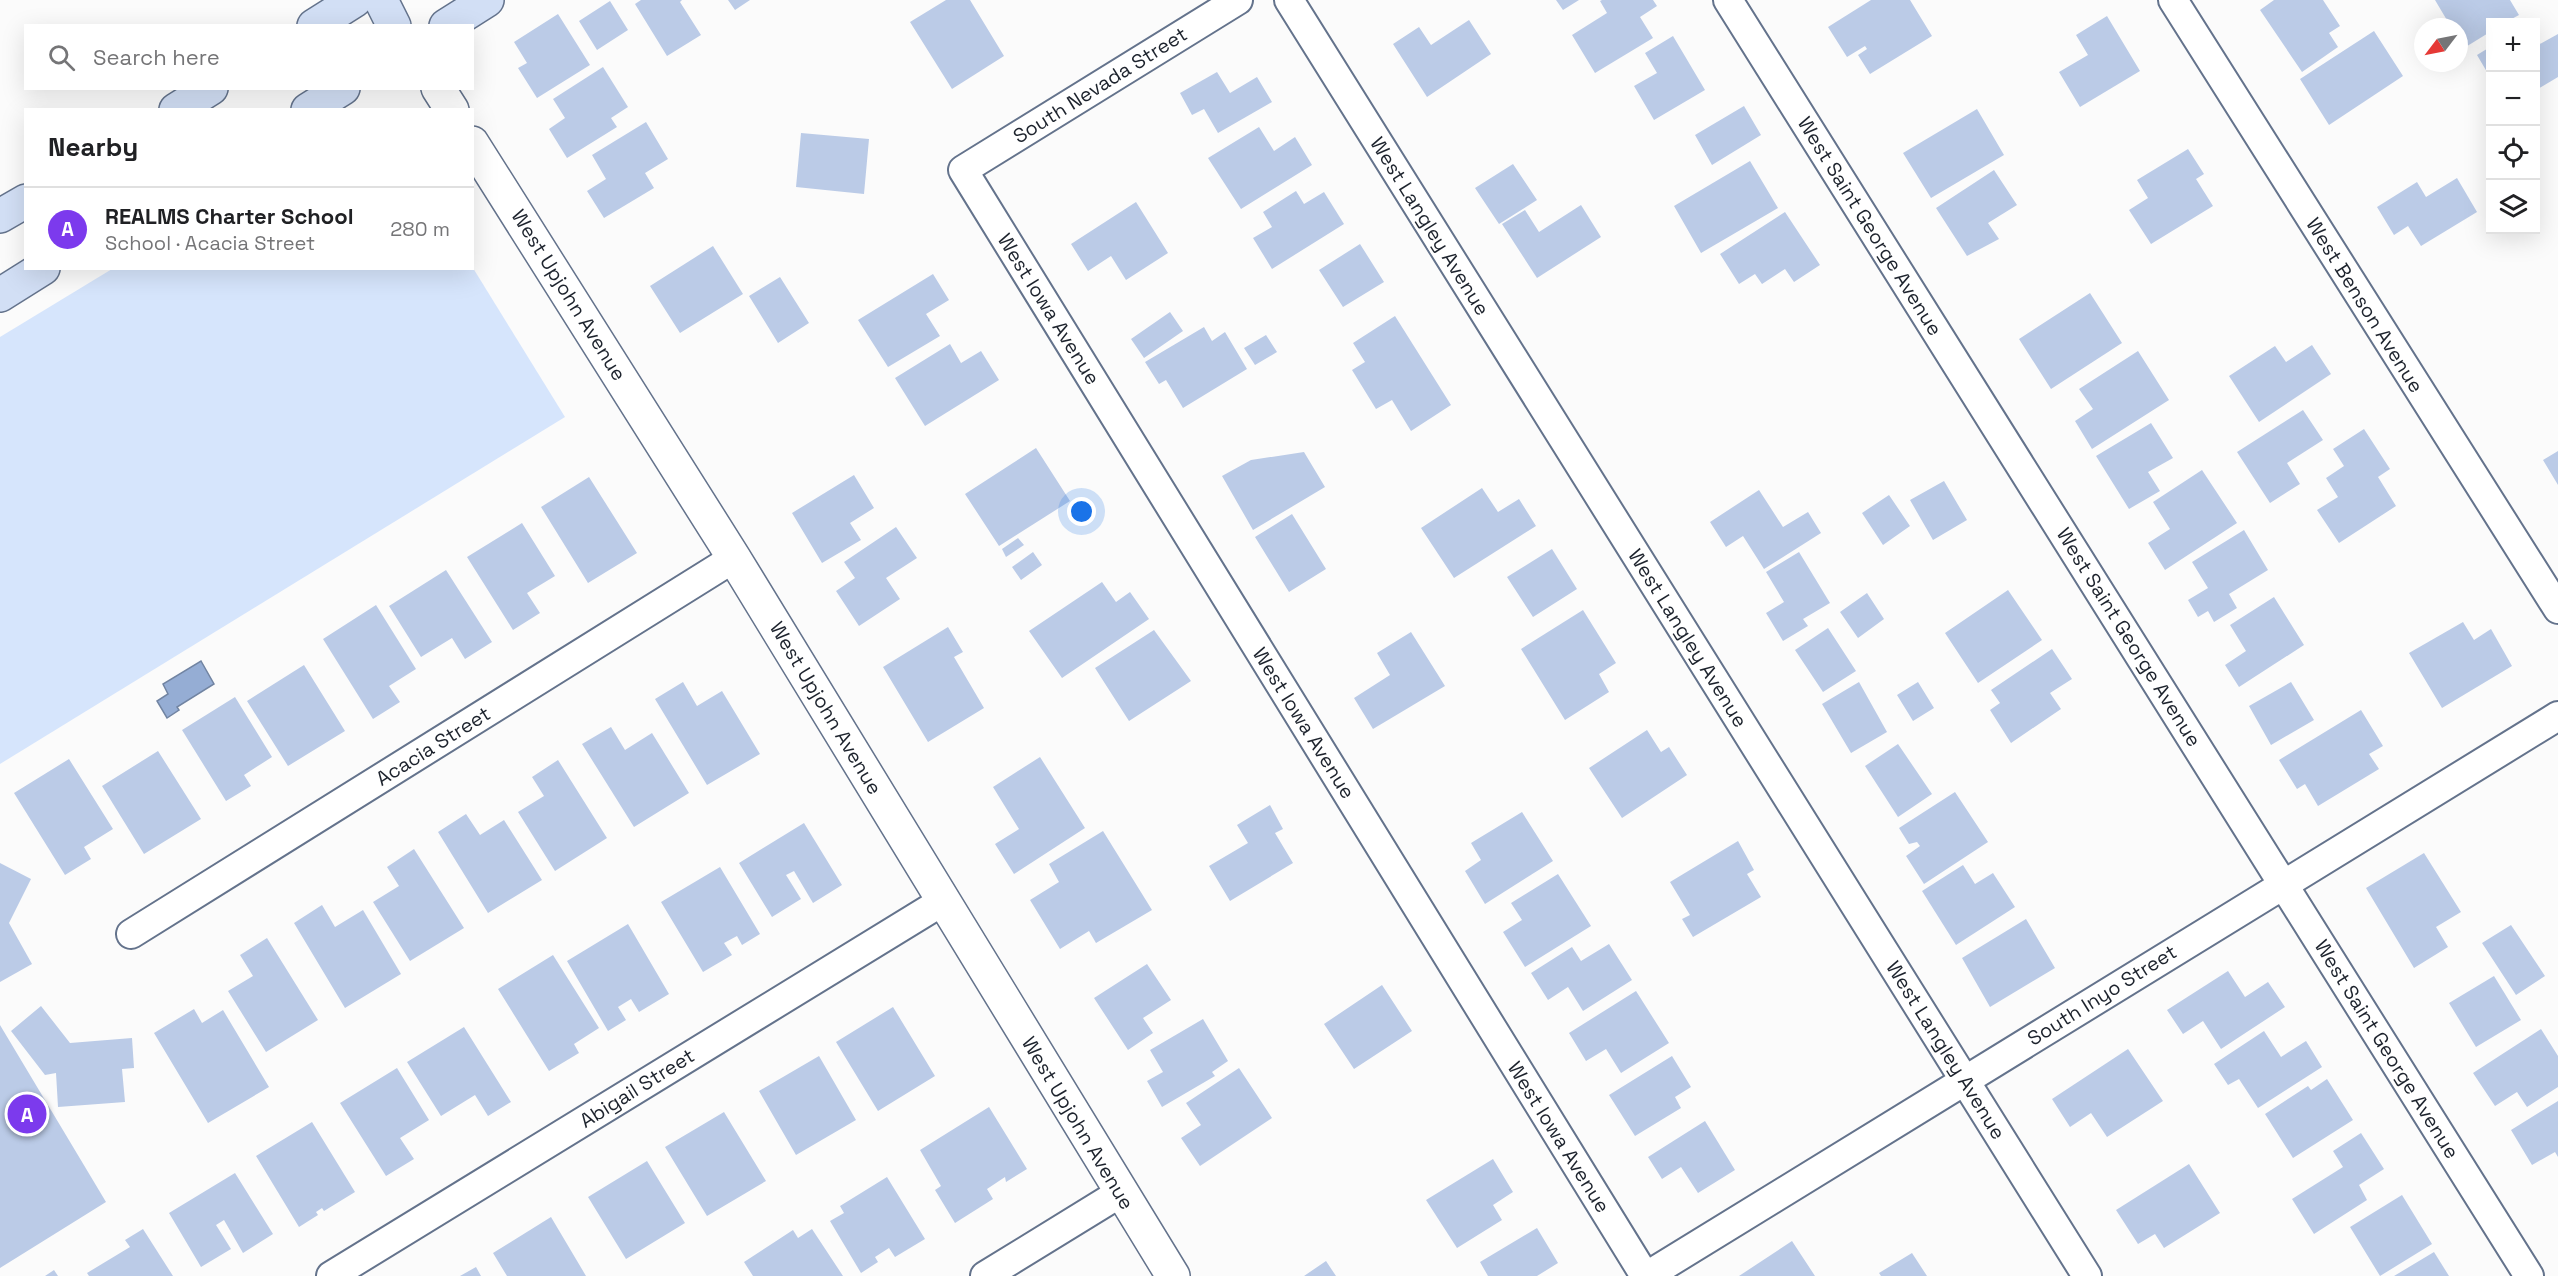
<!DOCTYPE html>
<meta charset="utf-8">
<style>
:root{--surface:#fff;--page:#f6f6f6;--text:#202124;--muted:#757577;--line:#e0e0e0;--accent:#7c3aed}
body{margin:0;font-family:"Space Grotesk",sans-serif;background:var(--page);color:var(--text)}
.controls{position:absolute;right:18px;top:18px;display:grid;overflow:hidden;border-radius:0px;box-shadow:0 6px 24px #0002}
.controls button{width:54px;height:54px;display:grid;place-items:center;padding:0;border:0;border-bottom:2px solid var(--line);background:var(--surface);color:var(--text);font:30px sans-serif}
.compass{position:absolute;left:2414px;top:18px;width:54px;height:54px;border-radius:50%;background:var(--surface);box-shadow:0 6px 24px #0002;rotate:238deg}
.you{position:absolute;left:1082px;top:512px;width:21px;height:21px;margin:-15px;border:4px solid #fff;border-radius:50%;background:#1a73e8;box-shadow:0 0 0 9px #1a73e833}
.badge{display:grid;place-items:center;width:39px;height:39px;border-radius:50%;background:var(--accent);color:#fff;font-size:20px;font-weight:700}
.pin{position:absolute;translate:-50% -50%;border:3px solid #fff;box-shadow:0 2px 6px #0006}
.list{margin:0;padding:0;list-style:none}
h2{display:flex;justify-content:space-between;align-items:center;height:78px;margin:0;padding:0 24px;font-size:26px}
h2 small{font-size:20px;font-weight:400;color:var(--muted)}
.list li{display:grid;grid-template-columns:39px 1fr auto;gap:18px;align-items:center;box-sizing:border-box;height:84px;padding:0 24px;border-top:2px solid var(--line)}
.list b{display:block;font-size:22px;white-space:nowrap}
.list p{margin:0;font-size:20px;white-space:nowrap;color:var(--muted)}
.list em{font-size:20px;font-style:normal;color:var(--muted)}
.icon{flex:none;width:33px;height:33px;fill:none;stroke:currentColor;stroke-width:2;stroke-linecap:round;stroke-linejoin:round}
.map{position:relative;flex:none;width:2558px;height:1276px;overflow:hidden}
.search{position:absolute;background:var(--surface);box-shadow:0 6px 24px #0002;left:24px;top:24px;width:450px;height:66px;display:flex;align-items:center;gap:15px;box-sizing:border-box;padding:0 21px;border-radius:0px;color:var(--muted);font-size:22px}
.panel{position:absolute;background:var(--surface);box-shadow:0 6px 24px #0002;left:24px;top:108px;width:450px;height:162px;border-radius:0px}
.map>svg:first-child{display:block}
.green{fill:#d6e5fc}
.water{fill:#95add4;stroke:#7184a2;stroke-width:1.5}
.building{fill:#bbcbe7}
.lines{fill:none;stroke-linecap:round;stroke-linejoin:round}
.minor-casing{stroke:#64738c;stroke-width:32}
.tertiary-casing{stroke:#64738c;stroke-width:36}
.secondary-casing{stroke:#64738c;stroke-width:36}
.minor{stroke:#fff;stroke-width:28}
.tertiary{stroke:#fff;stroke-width:33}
.secondary{stroke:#d2dff5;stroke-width:33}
.labels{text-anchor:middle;stroke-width:5;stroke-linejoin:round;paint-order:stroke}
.street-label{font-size:20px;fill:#1d232d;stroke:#fff}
</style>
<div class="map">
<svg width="2558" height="1276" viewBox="0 0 2558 1276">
<rect width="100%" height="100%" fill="#fbfbfb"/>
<path class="green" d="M 473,268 L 565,417 L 0,764 L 0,337 L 112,269 Z"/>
<path class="water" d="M 201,661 L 214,684 L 177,707 L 179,710 L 167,718 L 157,701 L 168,694 L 163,684 Z"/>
<path class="building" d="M 641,0 L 682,0 L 680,2 L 701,35 L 667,56 L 635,4 Z
M 728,0 L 750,0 L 735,10 Z
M 946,0 L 970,0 L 1004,56 L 952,89 L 910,22 Z
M 1556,0 L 1579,0 L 1563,10 Z
M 1602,0 L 1653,0 L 1657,6 L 1640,17 L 1653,38 L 1595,73 L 1572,35 L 1607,13 L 1600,1 Z
M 1871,0 L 1910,0 L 1932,36 L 1870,74 L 1858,55 L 1867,49 L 1865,46 L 1847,57 L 1828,27 Z
M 2274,0 L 2323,0 L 2340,26 L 2329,33 L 2338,47 L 2302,72 L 2260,10 Z
M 2435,0 L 2510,0 L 2519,15 L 2506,22 L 2490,22 L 2490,32 L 2464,48 L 2459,40 L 2459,27 L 2451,27 Z
M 610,1 L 628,30 L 597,50 L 579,21 Z
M 558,14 L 590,65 L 537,98 L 518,68 L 527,63 L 514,42 Z
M 2107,16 L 2140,71 L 2080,107 L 2059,72 L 2088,55 L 2076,35 Z
M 1469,20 L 1491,54 L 1427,97 L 1393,44 L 1419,27 L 1431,45 Z
M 2374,31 L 2403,76 L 2329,125 L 2300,79 Z
M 2558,34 L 2558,77 L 2536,90 L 2536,41 L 2538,45 Z
M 1673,36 L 1705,90 L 1654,120 L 1634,86 L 1657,73 L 1645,53 Z
M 2490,47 L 2490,77 L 2477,55 Z
M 603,67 L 628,107 L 611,118 L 617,127 L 567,158 L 549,129 L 565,118 L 553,99 Z
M 1217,72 L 1230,93 L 1257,77 L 1272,102 L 1218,133 L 1204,109 L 1192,115 L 1180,93 Z
M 1744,106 L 1761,135 L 1712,165 L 1695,135 Z
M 1977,109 L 2004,155 L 1931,198 L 1903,153 Z
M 646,122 L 668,159 L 645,173 L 654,188 L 604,218 L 587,191 L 606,179 L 592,155 Z
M 1259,127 L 1274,151 L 1295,137 L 1312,165 L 1241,209 L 1208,158 Z
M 801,133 L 869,139 L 864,194 L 796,187 Z
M 2188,149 L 2204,174 L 2196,179 L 2213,206 L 2151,244 L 2129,210 L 2148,198 L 2137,180 Z
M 1750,161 L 1778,208 L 1701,253 L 1674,206 Z
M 1513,164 L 1537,200 L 1499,224 L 1475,188 Z
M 1994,170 L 2017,205 L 1988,223 L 1999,239 L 1967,256 L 1936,208 Z
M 2457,178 L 2477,212 L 2421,246 L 2408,226 L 2394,235 L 2377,207 L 2417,182 L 2426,197 Z
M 1296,191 L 1304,204 L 1324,192 L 1344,224 L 1272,269 L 1253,238 L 1272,227 L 1263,212 Z
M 1136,202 L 1168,253 L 1126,280 L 1111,256 L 1088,271 L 1071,244 Z
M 1581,205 L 1601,237 L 1537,278 L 1502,224 L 1525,210 L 1539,232 Z
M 1785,212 L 1820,265 L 1794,282 L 1785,269 L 1762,284 L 1755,274 L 1739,284 L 1720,254 Z
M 1360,244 L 1384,282 L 1343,307 L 1319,270 Z
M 713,246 L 743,294 L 680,333 L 650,286 Z
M 933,274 L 949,300 L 926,314 L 940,336 L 888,367 L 858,320 Z
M 780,277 L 809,323 L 778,343 L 749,296 Z
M 2090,293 L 2122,343 L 2051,389 L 2019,339 Z
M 1170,312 L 1183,331 L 1144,358 L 1131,339 Z
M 1395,316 L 1451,405 L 1411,431 L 1392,400 L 1376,409 L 1352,370 L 1365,362 L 1353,343 Z
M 1204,327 L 1212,341 L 1225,332 L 1247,369 L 1183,408 L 1166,380 L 1159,384 L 1145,362 Z
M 1266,335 L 1277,352 L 1255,365 L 1244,348 Z
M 950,344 L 961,363 L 981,351 L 999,380 L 925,426 L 895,378 Z
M 2312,345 L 2331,374 L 2259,422 L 2229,376 L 2275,346 L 2286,362 Z
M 2138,351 L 2169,400 L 2092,449 L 2075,421 L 2093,409 L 2079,389 Z
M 2303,410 L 2323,440 L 2287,463 L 2300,484 L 2270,503 L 2237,452 Z
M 2151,423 L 2173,458 L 2148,472 L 2160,491 L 2129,509 L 2096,456 Z
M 2364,429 L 2390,469 L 2378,477 L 2396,506 L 2339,543 L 2317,510 L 2338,497 L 2326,478 L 2344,466 L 2333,449 Z
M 1036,448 L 1070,501 L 999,546 L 965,494 Z
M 2558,451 L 2558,485 L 2543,460 Z
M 1304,452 L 1325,487 L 1253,530 L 1222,476 L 1251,460 Z
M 2202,470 L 2237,523 L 2165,570 L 2148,543 L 2170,529 L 2153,502 Z
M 854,475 L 874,508 L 850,523 L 861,540 L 822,563 L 792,513 Z
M 589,477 L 637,553 L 588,583 L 541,507 Z
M 1944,481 L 1967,520 L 1933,540 L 1910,500 Z
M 1482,488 L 1498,512 L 1519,499 L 1536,526 L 1454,578 L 1421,528 Z
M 1759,490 L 1783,527 L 1808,512 L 1821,533 L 1764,569 L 1743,536 L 1726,547 L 1710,522 Z
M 1889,495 L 1910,526 L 1883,545 L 1862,513 Z
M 1292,514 L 1326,569 L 1289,592 L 1255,537 Z
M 522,523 L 555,576 L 527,593 L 540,613 L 513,630 L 467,557 Z
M 896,527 L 917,558 L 886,578 L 900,599 L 859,626 L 836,591 L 855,578 L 844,562 Z
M 2244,530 L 2268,570 L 2229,594 L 2237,608 L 2214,622 L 2208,611 L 2198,617 L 2188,600 L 2208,588 L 2192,562 Z
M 1018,538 L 1024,545 L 1006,557 L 1002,549 Z
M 1552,549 L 1577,589 L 1533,617 L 1507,577 Z
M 1033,552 L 1042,565 L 1021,580 L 1012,567 Z
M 1799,552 L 1830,603 L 1803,619 L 1808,626 L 1783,641 L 1766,613 L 1784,602 L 1766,572 Z
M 446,570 L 492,642 L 465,659 L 452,638 L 421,657 L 389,606 Z
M 1102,582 L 1116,602 L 1130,592 L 1149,619 L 1062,678 L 1029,631 Z
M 2008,590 L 2042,640 L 1978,683 L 1945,633 Z
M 1867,593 L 1884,619 L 1858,638 L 1840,612 Z
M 2274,597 L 2304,645 L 2239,687 L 2225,665 L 2246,651 L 2230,625 Z
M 376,605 L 416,669 L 389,686 L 400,702 L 373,719 L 323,639 Z
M 1583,610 L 1616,663 L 1599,674 L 1609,692 L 1565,720 L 1521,649 Z
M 2463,622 L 2474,640 L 2491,629 L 2512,666 L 2442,708 L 2409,653 Z
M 948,627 L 963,652 L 954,657 L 984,708 L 928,742 L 883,667 Z
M 1828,628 L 1856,671 L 1823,692 L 1795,650 Z
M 1154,630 L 1191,681 L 1129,721 L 1095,668 Z
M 1411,632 L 1445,686 L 1373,729 L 1354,698 L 1390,675 L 1377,653 Z
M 2052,649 L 2072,679 L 2050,693 L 2061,709 L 2011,743 L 1990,710 L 2000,703 L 1991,690 Z
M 304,665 L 345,731 L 288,766 L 247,701 Z
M 683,682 L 697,706 L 722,691 L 760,754 L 707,785 L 655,699 Z
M 1859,682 L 1887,732 L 1851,753 L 1822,704 Z
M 1918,682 L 1934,708 L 1913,721 L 1897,695 Z
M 2291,682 L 2314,720 L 2271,745 L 2249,706 Z
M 235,697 L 272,757 L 244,775 L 251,786 L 226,801 L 182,730 Z
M 2361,710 L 2383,746 L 2369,754 L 2379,769 L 2318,806 L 2305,784 L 2297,789 L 2279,760 Z
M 611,727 L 625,750 L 652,733 L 689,793 L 634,827 L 582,744 Z
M 1647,730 L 1661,752 L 1669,747 L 1687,775 L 1622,818 L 1589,768 Z
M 1898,744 L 1932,794 L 1898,817 L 1865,766 Z
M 158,751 L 201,819 L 144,854 L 102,786 Z
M 1040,757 L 1085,828 L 1014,874 L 995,844 L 1019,829 L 993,787 Z
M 69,759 L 113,829 L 84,847 L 91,859 L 65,875 L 14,793 Z
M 558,760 L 607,838 L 555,871 L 518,812 L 544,796 L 532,777 Z
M 1955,792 L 1988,842 L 1924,884 L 1906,856 L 1920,846 L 1917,842 L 1909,844 L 1899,828 Z
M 1270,805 L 1283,829 L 1275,833 L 1293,863 L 1230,901 L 1209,866 L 1248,843 L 1237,825 Z
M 1522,812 L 1553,861 L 1485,904 L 1465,871 L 1481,860 L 1471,843 Z
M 466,814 L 480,835 L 504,820 L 542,880 L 488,913 L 438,832 Z
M 804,823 L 842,885 L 813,903 L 794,871 L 786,875 L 801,899 L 772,917 L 739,863 Z
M 1103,831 L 1152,910 L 1096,943 L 1089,931 L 1060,949 L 1030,900 L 1059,882 L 1049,864 Z
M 1738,841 L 1754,870 L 1747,874 L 1761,897 L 1693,937 L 1682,919 L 1690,915 L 1670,882 Z
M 414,849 L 464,928 L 410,961 L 373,902 L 399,886 L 387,867 Z
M 2424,853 L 2461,912 L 2436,927 L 2448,947 L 2414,968 L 2366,888 Z
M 0,863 L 31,879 L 9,923 L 32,964 L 0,982 Z
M 1963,865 L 1975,884 L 1993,873 L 2015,907 L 1956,945 L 1922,891 Z
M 720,867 L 760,934 L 742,945 L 737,936 L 724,943 L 732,955 L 703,972 L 661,902 Z
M 1558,874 L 1591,926 L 1525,967 L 1503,932 L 1522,920 L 1511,903 Z
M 322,905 L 335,927 L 363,910 L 401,974 L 345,1008 L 294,923 Z
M 2026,919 L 2055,968 L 1990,1007 L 1962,958 Z
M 628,924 L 669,994 L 639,1012 L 631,999 L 618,1007 L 626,1020 L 608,1031 L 567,961 Z
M 2511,925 L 2545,976 L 2516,995 L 2482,943 Z
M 267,938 L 318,1020 L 266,1052 L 228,991 L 253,976 L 240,955 Z
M 1609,944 L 1632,980 L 1583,1011 L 1568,987 L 1548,1000 L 1531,973 L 1572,947 L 1581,961 Z
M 553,955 L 599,1028 L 574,1044 L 579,1053 L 549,1071 L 498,989 Z
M 1147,964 L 1171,1000 L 1143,1018 L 1153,1033 L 1128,1050 L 1094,998 Z
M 2228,971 L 2245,997 L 2268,982 L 2285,1007 L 2221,1049 L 2203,1021 L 2183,1034 L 2167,1010 Z
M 2494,976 L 2521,1020 L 2476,1047 L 2449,1003 Z
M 1382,985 L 1412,1031 L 1354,1069 L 1324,1024 Z
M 1636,991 L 1669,1043 L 1621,1073 L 1606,1049 L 1586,1061 L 1569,1033 Z
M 41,1006 L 70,1043 L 132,1038 L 134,1068 L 122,1069 L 125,1102 L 58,1107 L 56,1073 L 45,1075 L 11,1031 Z
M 893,1007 L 935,1076 L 878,1111 L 836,1042 Z
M 194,1009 L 202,1023 L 223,1010 L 269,1087 L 208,1123 L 154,1033 Z
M 1203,1019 L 1228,1061 L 1212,1072 L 1215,1076 L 1162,1107 L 1147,1081 L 1163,1072 L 1150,1050 Z
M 0,1025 L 106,1202 L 0,1268 Z
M 464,1027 L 511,1102 L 488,1116 L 475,1095 L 441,1116 L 407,1062 Z
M 2541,1029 L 2558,1056 L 2558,1087 L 2527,1107 L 2517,1092 L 2495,1106 L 2473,1073 Z
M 2264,1031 L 2281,1057 L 2306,1041 L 2322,1067 L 2258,1108 L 2239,1079 L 2228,1085 L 2214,1064 Z
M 2128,1049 L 2163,1101 L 2107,1137 L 2091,1113 L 2070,1127 L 2052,1099 Z
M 819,1056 L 856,1120 L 796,1155 L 759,1091 Z
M 1672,1056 L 1691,1087 L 1675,1097 L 1681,1108 L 1635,1136 L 1609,1095 Z
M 397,1068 L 429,1120 L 400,1138 L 414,1159 L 386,1176 L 340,1103 Z
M 1239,1068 L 1272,1118 L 1200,1166 L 1181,1138 L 1201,1125 L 1186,1103 Z
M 2327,1079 L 2353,1120 L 2293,1158 L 2265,1114 L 2308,1086 L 2311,1090 Z
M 2558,1101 L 2558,1157 L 2555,1152 L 2532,1165 L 2511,1130 Z
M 989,1107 L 1027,1169 L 1006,1182 L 1005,1177 L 987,1189 L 993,1199 L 955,1223 L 935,1190 L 941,1186 L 920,1150 Z
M 724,1112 L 766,1181 L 707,1216 L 665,1147 Z
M 1705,1121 L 1735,1170 L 1698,1193 L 1681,1167 L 1662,1179 L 1648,1157 Z
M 312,1122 L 355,1192 L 324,1211 L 322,1208 L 316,1212 L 318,1215 L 299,1227 L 256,1156 Z
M 2361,1133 L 2384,1169 L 2359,1185 L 2367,1200 L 2314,1234 L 2292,1199 L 2343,1167 L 2333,1151 Z
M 1493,1159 L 1513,1192 L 1493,1205 L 1502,1220 L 1457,1248 L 1426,1200 Z
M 647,1161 L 685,1223 L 626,1259 L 588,1197 Z
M 2189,1164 L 2220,1213 L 2164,1248 L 2155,1234 L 2138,1244 L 2116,1210 Z
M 235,1173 L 273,1234 L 243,1253 L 224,1220 L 216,1225 L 231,1249 L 201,1267 L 169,1213 Z
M 887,1177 L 925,1239 L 895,1257 L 889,1248 L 875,1257 L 878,1262 L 861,1273 L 830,1221 L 844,1213 L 840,1206 Z
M 2402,1195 L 2432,1244 L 2380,1276 L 2350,1227 Z
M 551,1217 L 586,1276 L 507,1276 L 493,1253 Z
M 1537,1228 L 1558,1263 L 1537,1276 L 1488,1276 L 1480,1262 Z
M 143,1229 L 173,1276 L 89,1276 L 87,1273 L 130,1247 L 125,1240 Z
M 812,1229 L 843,1276 L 753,1276 L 744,1262 L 793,1230 L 798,1238 Z
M 1792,1241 L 1815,1276 L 1739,1276 Z
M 2434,1252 L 2449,1276 L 2394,1276 Z
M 1912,1253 L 1927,1276 L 1881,1276 L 1879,1273 Z
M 1326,1261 L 1336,1276 L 1304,1276 Z
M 476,1267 L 481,1276 L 460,1276 Z
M 54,1270 L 58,1276 L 45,1276 Z"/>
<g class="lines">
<defs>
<path id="minor" d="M 1238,0 L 963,170 L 1645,1276
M 1289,0 L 2087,1276
M 1728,0 L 2529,1276
M 2173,0 L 2558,609
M 131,934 L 734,558
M 331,1276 L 943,901
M 985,1276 L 1120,1193
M 1647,1276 L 2558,716"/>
<path id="tertiary" d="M 438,88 L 452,110
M 472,143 L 734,558 L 1173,1276"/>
<path id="secondary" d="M 381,0 L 394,26
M 314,26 L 355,0
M 446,26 L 487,0
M 176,110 L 211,88
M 308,110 L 343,88
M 0,216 L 26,201
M 0,295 L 43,268"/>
</defs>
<use href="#minor" class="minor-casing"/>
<use href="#tertiary" class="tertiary-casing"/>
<use href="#secondary" class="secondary-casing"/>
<use href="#minor" class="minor"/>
<use href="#tertiary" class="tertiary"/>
<use href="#secondary" class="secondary"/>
</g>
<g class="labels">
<g class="street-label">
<text transform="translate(1100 85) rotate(-32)" y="7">South Nevada Street</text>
<text transform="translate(1430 226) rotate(58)" y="7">West Langley Avenue</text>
<text transform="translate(1870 226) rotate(58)" y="7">West Saint George Avenue</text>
<text transform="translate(569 295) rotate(58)" y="7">West Upjohn Avenue</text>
<text transform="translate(2365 305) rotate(58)" y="7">West Benson Avenue</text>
<text transform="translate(1049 309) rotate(58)" y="7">West Iowa Avenue</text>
<text transform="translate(2129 637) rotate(58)" y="7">West Saint George Avenue</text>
<text transform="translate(1688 638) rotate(58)" y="7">West Langley Avenue</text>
<text transform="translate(826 708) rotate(59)" y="7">West Upjohn Avenue</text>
<text transform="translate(1304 723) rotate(58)" y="7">West Iowa Avenue</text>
<text transform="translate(433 746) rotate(-32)" y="7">Acacia Street</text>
<text transform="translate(2102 995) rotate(-32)" y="7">South Inyo Street</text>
<text transform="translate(2387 1049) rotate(58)" y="7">West Saint George Avenue</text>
<text transform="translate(1946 1050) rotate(58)" y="7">West Langley Avenue</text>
<text transform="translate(637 1088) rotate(-32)" y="7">Abigail Street</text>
<text transform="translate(1078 1123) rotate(59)" y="7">West Upjohn Avenue</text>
<text transform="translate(1559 1137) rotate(58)" y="7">West Iowa Avenue</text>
</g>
</g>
</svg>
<div class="controls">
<button>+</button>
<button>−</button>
<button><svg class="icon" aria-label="locate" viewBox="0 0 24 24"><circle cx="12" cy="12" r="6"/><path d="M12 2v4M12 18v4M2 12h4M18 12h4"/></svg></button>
<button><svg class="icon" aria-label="layers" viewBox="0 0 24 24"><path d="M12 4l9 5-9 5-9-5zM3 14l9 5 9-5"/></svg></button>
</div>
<svg class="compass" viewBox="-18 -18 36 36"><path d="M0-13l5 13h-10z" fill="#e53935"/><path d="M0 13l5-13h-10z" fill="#757577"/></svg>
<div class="you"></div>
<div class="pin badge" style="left:27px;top:1114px">A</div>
<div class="search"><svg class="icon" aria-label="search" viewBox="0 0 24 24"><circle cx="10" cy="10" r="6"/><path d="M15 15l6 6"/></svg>Search here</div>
<section class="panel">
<h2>Nearby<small></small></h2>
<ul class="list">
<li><span class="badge">A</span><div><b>REALMS Charter School</b><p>School · Acacia Street</p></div><em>280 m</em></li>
</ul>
</section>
</div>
